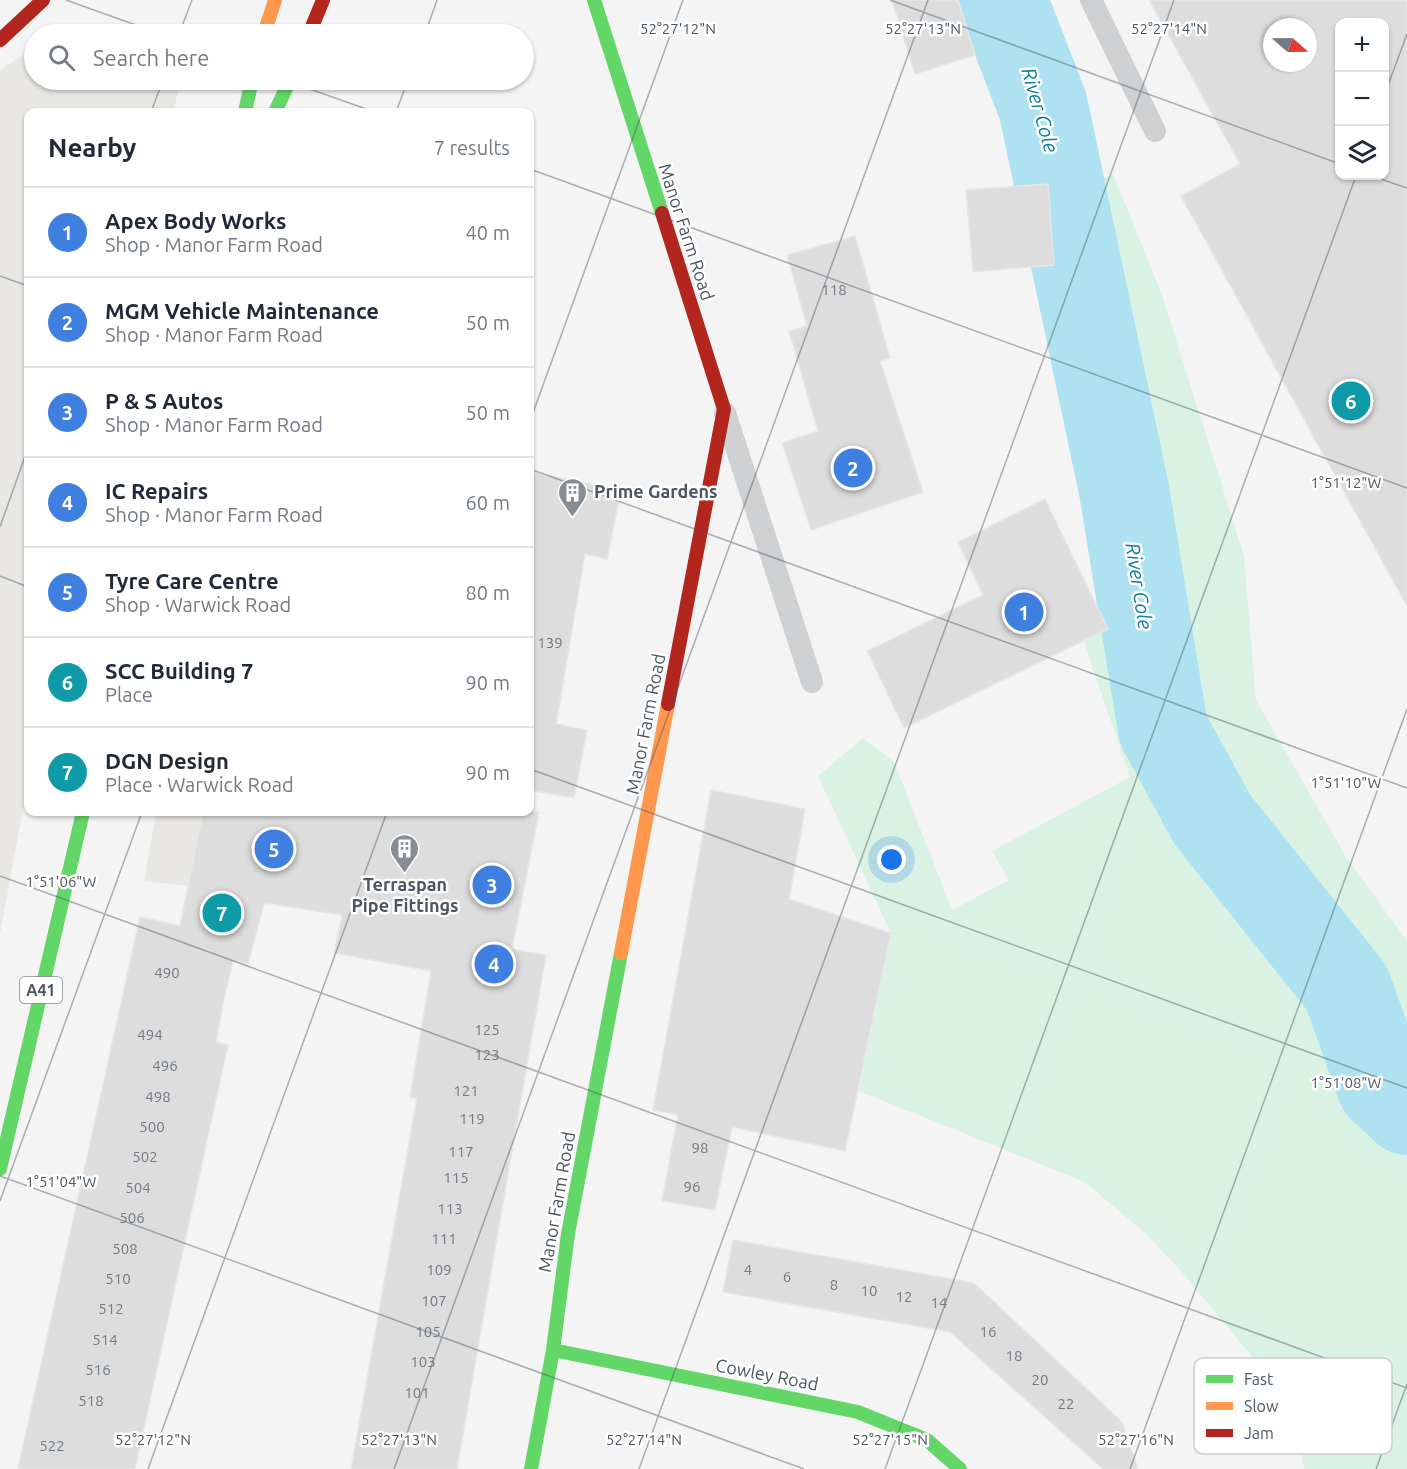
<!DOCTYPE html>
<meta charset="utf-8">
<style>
:root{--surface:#fff;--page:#f6f6f7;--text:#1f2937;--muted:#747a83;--line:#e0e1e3;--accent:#0b8043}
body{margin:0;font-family:Ubuntu,sans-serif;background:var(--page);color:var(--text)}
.controls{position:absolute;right:18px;top:18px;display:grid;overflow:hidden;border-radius:12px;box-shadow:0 2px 4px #0004}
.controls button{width:54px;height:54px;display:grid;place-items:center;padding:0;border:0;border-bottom:2px solid var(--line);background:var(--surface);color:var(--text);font:30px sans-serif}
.compass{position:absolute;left:1263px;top:18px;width:54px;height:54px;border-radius:50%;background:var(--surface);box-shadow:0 2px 4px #0004;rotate:110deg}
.you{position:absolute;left:892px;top:860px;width:21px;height:21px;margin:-15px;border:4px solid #fff;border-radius:50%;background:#1a73e8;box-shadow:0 0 0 9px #1a73e833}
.badge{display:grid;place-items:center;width:39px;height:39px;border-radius:50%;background:var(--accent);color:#fff;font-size:20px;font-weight:700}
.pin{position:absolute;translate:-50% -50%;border:3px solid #fff;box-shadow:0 2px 6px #0006}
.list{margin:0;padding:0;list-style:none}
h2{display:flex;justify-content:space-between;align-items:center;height:78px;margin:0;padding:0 24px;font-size:26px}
h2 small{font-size:20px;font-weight:400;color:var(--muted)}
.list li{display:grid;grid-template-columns:39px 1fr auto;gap:18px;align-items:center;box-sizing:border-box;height:90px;padding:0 24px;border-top:2px solid var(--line)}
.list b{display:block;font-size:22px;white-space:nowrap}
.list p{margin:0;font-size:20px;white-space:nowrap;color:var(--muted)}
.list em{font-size:20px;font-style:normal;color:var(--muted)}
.icon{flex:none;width:33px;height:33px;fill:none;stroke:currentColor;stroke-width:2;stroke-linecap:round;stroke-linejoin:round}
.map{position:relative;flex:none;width:1407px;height:1469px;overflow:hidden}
.search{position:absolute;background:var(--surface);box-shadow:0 2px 4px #0004;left:24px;top:24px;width:510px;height:66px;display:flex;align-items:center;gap:15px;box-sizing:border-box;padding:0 21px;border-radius:33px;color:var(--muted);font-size:22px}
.panel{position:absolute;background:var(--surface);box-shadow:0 2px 4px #0004;left:24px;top:108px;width:510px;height:708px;border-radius:12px}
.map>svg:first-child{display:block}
.commercial{fill:#e8e7e3}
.green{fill:#d9f2e3}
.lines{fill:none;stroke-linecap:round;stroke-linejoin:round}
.river{stroke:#aee2f0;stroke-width:90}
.building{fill:#ddddde;stroke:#e5e6e7;stroke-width:1.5;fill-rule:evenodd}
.lane{stroke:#ced0d2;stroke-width:22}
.fast{stroke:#63d668;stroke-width:14}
.slow{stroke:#ff974d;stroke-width:14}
.jam{stroke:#b3261e;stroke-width:14}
.ticks{fill:none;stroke:#4a5661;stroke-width:1.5;stroke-opacity:0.45}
.labels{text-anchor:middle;stroke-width:5;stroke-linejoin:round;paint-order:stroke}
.number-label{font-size:15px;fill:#707881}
.shield{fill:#fff;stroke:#808990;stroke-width:1.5}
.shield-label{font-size:16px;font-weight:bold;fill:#4a5661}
.street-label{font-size:18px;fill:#4a5661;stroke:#fff}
.poi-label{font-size:18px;font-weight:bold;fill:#4a5661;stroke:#fff;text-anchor:start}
.water-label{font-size:20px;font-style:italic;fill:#0c7c9b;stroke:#fff}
.key{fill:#fff;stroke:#c9ccd0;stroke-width:1.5}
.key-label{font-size:16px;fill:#4a5661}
.ticks-label{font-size:15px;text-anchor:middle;fill:#4a5661;stroke:#fff;stroke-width:5;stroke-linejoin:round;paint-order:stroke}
</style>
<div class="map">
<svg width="1407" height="1469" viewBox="0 0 1407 1469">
<rect width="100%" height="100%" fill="#f4f4f4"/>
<path class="commercial" d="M 34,48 L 34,80 L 181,80 L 173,112 L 28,112 L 28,783 L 0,934 L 0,70 Z
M 156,812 L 359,812 L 342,915 L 264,903 L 188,886 L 144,881 Z"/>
<path class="green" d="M 1113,174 L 1162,295 L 1244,556 L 1256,700 L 1346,857 L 1407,941 L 1407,1469 L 1304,1469 L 1300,1439 L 1292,1413 L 1266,1373 L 1180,1270 L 1145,1233 L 1085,1182 L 859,1091 L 891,933 L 818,776 L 863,738 L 894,762 L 952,910 L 1009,880 L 992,851 L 1130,777 L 1084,642 L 1126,619 L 1150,615 L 1154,579 L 1074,193 Z"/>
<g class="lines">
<path class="river" d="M 1002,0 L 1043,106 L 1124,490 L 1163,729 L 1212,819 L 1347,988 L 1382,1087 L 1407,1110"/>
</g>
<path class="building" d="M 892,0 L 958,0 L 975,55 L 915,74 Z
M 1149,0 L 1407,0 L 1407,606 L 1181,196 L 1240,164 ZM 1340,22 L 1384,22 L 1384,176 L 1340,176 ZM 1272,27 L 1308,27 L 1308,63 L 1272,63 Z
M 1048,184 L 1054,265 L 973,272 L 966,190 Z
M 855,236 L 890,358 L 880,361 L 923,492 L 811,530 L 782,443 L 818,431 L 789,331 L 807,326 L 787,255 Z
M 530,472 L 621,490 L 607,559 L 585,554 L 556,724 L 587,730 L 574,798 L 530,790 Z
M 1045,499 L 1108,629 L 904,728 L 867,651 L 983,595 L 958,542 Z
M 711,790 L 805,809 L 789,899 L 891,933 L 845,1151 L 732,1127 L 715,1210 L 662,1201 L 678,1115 L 653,1110 Z
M 203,812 L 539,812 L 512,949 L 546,955 L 457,1469 L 351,1469 L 417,1098 L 410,1097 L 431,971 L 334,953 L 342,915 L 264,903 L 248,964 L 233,961 L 224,999 L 216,1042 L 228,1045 L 135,1469 L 18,1469 L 140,917 L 180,926 Z
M 733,1240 L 974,1283 L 1122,1422 L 1138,1469 L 1103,1469 L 950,1332 L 723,1292 Z"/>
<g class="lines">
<path class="lane" d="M 1091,0 L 1155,131
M 725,413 L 812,682"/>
<path class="fast" d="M 594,0 L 662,213
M 245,112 L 252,80
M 275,112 L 290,80
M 0,1169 L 83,812
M 553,1350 L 858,1412 L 927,1440 L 960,1469
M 531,1469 L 553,1350 L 568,1234 L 621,953"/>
<path class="slow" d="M 264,34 L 275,0
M 621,953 L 668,704"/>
<path class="jam" d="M 309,34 L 323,0
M 0,40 L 43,0
M 662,213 L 724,409 L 668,704"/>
</g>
<path class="ticks" d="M 66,0 L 161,34M 890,0 L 1340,164M 179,34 L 192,0M 425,34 L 437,0M 284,80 L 375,112M 1384,96 L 1407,34M 151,112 L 163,80M 396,112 L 408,80M 530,169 L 1407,488M 1372,176 L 1407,188M 0,276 L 28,286M 530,421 L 683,0M 530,469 L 1407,788M 0,527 L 28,448M 0,576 L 28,587M 530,769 L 1407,1088M 0,876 L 1407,1388M 0,1176 L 804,1469M 0,1201 L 142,812M 148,1469 L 387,812M 394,1469 L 928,0M 639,1469 L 1174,0M 885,1469 L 1356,176M 1130,1469 L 1407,709M 1376,1469 L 1407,1384"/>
<defs>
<symbol id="building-pin" viewBox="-11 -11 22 30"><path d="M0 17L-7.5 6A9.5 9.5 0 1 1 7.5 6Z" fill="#868d94" stroke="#fff"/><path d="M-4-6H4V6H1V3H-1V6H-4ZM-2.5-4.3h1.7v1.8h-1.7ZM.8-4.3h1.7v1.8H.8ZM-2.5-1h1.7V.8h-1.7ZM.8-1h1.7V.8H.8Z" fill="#fff"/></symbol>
</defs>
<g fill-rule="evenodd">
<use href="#building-pin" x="556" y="476" width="33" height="45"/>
<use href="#building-pin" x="388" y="832" width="33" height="45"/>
</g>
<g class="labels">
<g class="number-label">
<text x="834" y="295">118</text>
<text x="550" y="648">139</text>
<text x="167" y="978">490</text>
<text x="487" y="1035">125</text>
<text x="150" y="1040">494</text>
<text x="487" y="1060">123</text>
<text x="165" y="1071">496</text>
<text x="466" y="1096">121</text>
<text x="158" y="1102">498</text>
<text x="472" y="1124">119</text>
<text x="152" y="1132">500</text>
<text x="700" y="1153">98</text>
<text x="461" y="1157">117</text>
<text x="145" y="1162">502</text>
<text x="456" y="1183">115</text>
<text x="692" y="1192">96</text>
<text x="138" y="1193">504</text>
<text x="450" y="1214">113</text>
<text x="132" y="1223">506</text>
<text x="444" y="1244">111</text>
<text x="125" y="1254">508</text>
<text x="439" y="1275">109</text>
<text x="748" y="1275">4</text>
<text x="787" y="1282">6</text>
<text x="118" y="1284">510</text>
<text x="834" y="1290">8</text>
<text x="869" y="1296">10</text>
<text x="904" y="1302">12</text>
<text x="434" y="1306">107</text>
<text x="939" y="1308">14</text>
<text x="111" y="1314">512</text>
<text x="428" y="1337">105</text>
<text x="988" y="1337">16</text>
<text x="105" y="1345">514</text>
<text x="1014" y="1361">18</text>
<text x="423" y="1367">103</text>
<text x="98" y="1375">516</text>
<text x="1040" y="1385">20</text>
<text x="417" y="1398">101</text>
<text x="91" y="1406">518</text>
<text x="1066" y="1409">22</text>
<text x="52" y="1451">522</text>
</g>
<rect class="shield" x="20" y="977" width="42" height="26" rx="4.5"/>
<g class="shield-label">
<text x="41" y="996">A41</text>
</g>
<g class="street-label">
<text transform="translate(686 232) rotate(72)" y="6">Manor Farm Road</text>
<text transform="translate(646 724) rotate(-79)" y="6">Manor Farm Road</text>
<text transform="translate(557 1202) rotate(-80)" y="6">Manor Farm Road</text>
<text transform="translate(767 1375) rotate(11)" y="6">Cowley Road</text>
</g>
<g class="poi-label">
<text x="594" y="498">Prime Gardens</text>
<text x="405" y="891" text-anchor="middle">Terraspan<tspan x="405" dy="21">Pipe Fittings</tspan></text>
</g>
<g class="water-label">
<text transform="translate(1040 110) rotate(74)" y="7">River Cole</text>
<text transform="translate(1139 586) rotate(81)" y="7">River Cole</text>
</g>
</g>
<rect x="1194" y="1358" width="198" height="96" rx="9" class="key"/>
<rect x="1206" y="1375" width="27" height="8" fill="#63d668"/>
<rect x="1206" y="1402" width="27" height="8" fill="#ff974d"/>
<rect x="1206" y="1429" width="27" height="8" fill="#b3261e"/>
<g class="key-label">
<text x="1244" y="1385">Fast</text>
<text x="1244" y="1412">Slow</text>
<text x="1244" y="1439">Jam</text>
</g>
<g class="ticks-label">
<text x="678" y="34">52°27'12"N</text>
<text x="923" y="34">52°27'13"N</text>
<text x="1169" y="34">52°27'14"N</text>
<text x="1346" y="488">1°51'12"W</text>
<text x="1346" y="788">1°51'10"W</text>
<text x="61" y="887">1°51'06"W</text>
<text x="1346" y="1088">1°51'08"W</text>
<text x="61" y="1187">1°51'04"W</text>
<text x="153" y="1445">52°27'12"N</text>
<text x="399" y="1445">52°27'13"N</text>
<text x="644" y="1445">52°27'14"N</text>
<text x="890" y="1445">52°27'15"N</text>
<text x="1136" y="1445">52°27'16"N</text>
</g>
</svg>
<div class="controls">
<button>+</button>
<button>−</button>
<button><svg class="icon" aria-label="layers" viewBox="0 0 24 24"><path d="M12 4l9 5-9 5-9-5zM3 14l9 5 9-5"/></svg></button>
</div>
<svg class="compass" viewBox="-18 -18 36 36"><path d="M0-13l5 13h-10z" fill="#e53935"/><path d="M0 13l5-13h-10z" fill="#747a83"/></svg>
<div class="you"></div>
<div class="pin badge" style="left:1024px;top:612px;background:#3f7fe0">1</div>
<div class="pin badge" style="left:853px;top:468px;background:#3f7fe0">2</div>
<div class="pin badge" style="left:492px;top:885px;background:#3f7fe0">3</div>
<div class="pin badge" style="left:494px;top:964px;background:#3f7fe0">4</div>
<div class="pin badge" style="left:274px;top:849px;background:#3f7fe0">5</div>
<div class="pin badge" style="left:1351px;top:401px;background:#0f9aa8">6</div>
<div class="pin badge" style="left:222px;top:913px;background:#0f9aa8">7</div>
<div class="search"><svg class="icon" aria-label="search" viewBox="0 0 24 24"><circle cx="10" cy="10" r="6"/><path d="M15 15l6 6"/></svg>Search here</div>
<section class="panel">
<h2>Nearby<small>7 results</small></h2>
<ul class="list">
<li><span class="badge" style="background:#3f7fe0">1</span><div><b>Apex Body Works</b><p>Shop · Manor Farm Road</p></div><em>40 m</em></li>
<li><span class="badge" style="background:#3f7fe0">2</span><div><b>MGM Vehicle Maintenance</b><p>Shop · Manor Farm Road</p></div><em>50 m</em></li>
<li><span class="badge" style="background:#3f7fe0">3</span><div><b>P &amp; S Autos</b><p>Shop · Manor Farm Road</p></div><em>50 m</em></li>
<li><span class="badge" style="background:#3f7fe0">4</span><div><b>IC Repairs</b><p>Shop · Manor Farm Road</p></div><em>60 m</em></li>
<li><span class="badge" style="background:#3f7fe0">5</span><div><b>Tyre Care Centre</b><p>Shop · Warwick Road</p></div><em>80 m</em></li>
<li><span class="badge" style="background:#0f9aa8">6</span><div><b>SCC Building 7</b><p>Place</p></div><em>90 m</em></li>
<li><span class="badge" style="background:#0f9aa8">7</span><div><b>DGN Design</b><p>Place · Warwick Road</p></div><em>90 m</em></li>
</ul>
</section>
</div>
